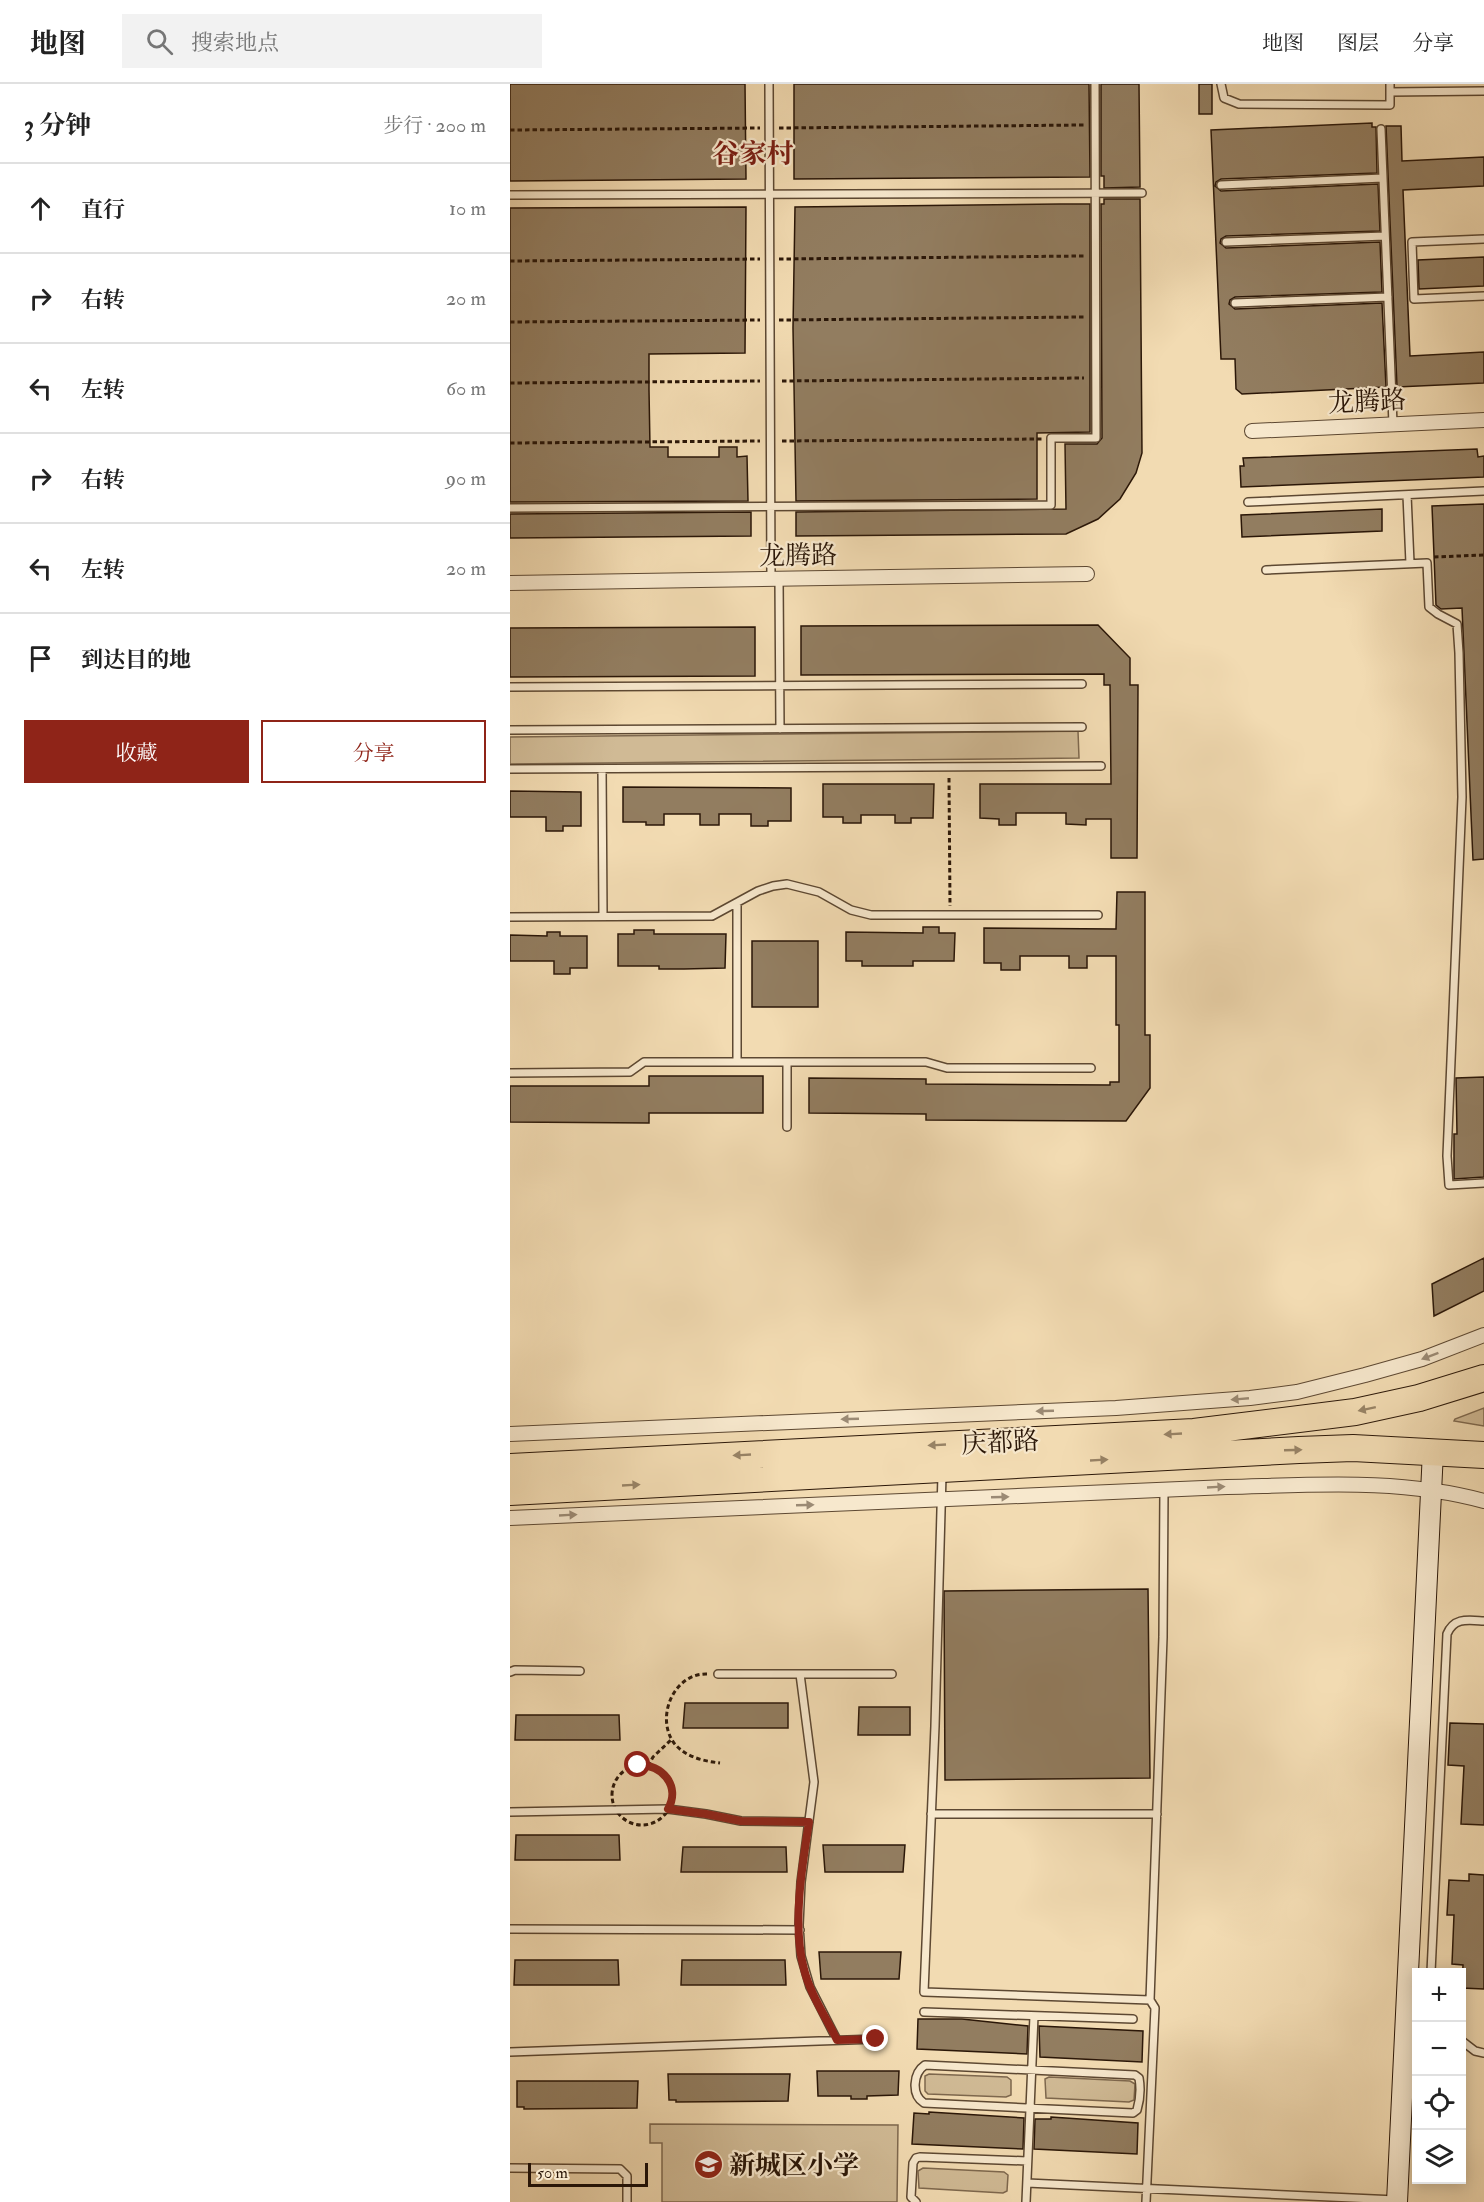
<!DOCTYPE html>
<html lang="zh">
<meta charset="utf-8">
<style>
:root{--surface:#fff;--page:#f2f2f2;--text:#222;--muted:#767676;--line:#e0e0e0;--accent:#8f2418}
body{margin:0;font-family:"IM FELL Double Pica","Noto Serif SC",serif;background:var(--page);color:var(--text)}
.controls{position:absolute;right:18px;bottom:18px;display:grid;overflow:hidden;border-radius:0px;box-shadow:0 3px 15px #0003}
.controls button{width:54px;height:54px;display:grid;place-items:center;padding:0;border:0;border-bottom:2px solid var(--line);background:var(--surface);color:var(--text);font:30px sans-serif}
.scale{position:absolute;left:18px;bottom:15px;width:120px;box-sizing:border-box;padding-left:6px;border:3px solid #2b1708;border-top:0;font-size:16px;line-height:21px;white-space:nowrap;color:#2b1708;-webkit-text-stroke:4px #f7e8cd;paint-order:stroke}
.stop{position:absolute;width:18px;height:18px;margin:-14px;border:4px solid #8f2418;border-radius:50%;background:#fff}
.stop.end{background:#8f2418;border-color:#fff;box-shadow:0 2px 6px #0008}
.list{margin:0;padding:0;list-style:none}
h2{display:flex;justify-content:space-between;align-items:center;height:78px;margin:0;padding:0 24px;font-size:26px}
h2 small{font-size:20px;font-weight:400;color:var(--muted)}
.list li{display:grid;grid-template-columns:39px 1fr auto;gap:18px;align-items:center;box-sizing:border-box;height:90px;padding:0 24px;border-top:2px solid var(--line)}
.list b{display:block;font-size:22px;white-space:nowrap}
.list em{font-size:20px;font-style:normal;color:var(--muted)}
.actions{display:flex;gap:12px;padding:18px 24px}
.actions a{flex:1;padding:14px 0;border:2px solid var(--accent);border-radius:0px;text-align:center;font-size:21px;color:var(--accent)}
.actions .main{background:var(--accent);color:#fff}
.icon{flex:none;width:33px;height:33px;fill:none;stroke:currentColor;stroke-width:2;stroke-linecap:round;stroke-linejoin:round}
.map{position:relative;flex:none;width:974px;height:2118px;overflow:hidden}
header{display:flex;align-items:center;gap:36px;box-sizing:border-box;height:84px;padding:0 30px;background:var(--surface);border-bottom:2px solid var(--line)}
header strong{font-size:28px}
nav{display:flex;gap:33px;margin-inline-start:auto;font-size:21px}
.search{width:420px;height:54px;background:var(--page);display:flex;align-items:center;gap:15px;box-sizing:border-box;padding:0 21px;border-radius:0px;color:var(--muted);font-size:22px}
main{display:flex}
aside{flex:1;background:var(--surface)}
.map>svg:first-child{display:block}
.green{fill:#d0ba95;stroke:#7e684e;stroke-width:1.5}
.building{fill:#927d60;stroke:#2b1708;stroke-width:1.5}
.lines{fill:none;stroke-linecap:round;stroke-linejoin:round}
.lane-casing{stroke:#5d4832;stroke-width:10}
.street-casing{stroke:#5d4832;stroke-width:16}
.secondary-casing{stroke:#2b1708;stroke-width:22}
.highway-casing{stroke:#2b1708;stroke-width:28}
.path{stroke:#2b1708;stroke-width:3;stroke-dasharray:4.5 3;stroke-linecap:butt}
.lane{stroke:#f7e8cd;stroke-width:7}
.street{stroke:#f7e8cd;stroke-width:14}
.secondary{stroke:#f7e8cd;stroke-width:20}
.highway{stroke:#f2dbb2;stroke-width:26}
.oneway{fill:#9b8a74}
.oneway2{fill:#988366}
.route{stroke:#8f2418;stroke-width:8}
.labels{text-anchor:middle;stroke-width:4.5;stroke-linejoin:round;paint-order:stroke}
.street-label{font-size:26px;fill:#2b1708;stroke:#f7e8cd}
.poi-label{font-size:26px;font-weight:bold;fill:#2b1708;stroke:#f7e8cd;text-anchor:start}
.neighbourhood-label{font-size:27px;font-weight:bold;fill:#7a1f14;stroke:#f7e8cd}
</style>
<header>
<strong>地图</strong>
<div class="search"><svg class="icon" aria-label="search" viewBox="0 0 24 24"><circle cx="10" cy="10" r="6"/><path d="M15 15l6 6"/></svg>搜索地点</div>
<nav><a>地图</a><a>图层</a><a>分享</a></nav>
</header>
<main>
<aside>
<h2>3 分钟<small>步行 · 200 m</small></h2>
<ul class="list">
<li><svg class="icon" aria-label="ahead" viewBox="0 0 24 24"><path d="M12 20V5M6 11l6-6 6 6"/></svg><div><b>直行</b></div><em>10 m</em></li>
<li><svg class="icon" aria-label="right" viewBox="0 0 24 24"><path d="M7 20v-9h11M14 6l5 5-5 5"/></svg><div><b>右转</b></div><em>20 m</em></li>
<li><svg class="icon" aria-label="left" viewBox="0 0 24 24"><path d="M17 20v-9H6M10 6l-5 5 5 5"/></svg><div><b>左转</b></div><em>60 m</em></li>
<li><svg class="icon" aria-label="right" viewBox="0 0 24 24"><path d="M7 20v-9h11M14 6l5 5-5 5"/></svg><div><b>右转</b></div><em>90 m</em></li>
<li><svg class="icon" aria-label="left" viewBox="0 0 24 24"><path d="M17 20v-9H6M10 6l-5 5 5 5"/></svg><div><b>左转</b></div><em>20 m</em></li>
<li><svg class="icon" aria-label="arrive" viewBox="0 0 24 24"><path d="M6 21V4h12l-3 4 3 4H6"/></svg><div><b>到达目的地</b></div></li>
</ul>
<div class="actions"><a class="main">收藏</a><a>分享</a></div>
</aside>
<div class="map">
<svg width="974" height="2118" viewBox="0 0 974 2118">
<rect width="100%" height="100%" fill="#f2dbb2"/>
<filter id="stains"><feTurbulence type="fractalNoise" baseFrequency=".00333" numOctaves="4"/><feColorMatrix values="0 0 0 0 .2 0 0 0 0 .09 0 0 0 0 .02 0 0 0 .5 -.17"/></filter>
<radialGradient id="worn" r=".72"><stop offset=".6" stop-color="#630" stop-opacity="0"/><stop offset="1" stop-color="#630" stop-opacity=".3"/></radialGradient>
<path class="green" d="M 568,647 L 569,674 L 0,680 L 0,653 Z
M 974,1324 L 974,1342 L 944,1337 L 945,1335 Z
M 419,1990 L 497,1993 L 501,1996 L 501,2011 L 496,2013 L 418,2010 L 415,2007 L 415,1992 Z
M 539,1993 L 620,1997 L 625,2000 L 624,2016 L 619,2018 L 536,2014 L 535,1995 Z
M 140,2040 L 388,2041 L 387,2118 L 152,2118 L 152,2059 L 140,2059 Z
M 413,2084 L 494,2088 L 498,2091 L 497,2107 L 493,2109 L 409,2104 L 408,2087 Z"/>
<path class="building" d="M 0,0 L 235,0 L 236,95 L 0,97 Z
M 284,0 L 579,0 L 580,93 L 284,95 Z
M 591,0 L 629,0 L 630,103 L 594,104 L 594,92 L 591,92 Z
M 689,0 L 702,0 L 702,30 L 689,30 Z
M 862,39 L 862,43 L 866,43 L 867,89 L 711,95 L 706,98 L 705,102 L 711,107 L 868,100 L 870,147 L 716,152 L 711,155 L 710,159 L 716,164 L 870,158 L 872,208 L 725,213 L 720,216 L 719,220 L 725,225 L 872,219 L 876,303 L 732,310 L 726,305 L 725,275 L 711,275 L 701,46 Z
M 876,42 L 891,42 L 892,77 L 974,73 L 974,102 L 893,106 L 900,272 L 974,268 L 974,299 L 887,303 Z
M 594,115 L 630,115 L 632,369 L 626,389 L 610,415 L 588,435 L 556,450 L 286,452 L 286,428 L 556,425 L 555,360 L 587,360 L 592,354 L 591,120 L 594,120 Z
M 550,120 L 580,120 L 580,348 L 527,349 L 527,415 L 286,417 L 283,244 L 285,123 Z
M 236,123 L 235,269 L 139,270 L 139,306 L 140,363 L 158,363 L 158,373 L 209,373 L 209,363 L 227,363 L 227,373 L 237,372 L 238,417 L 0,418 L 0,124 Z
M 974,173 L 974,202 L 909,205 L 908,176 Z
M 967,365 L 968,373 L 974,372 L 974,393 L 731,403 L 730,382 L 734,382 L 733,374 Z
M 974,420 L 974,775 L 963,776 L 952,524 L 931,525 L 926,521 L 922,422 Z
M 872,425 L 872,447 L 732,453 L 731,431 Z
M 241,428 L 241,452 L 0,454 L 0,430 Z
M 588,541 L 620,574 L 620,601 L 628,601 L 627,774 L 601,774 L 601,735 L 576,735 L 576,741 L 556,740 L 556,729 L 506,729 L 506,741 L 489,741 L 489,735 L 470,734 L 470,700 L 601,700 L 600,601 L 594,601 L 594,590 L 291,591 L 291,542 Z
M 245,543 L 245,592 L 0,593 L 0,544 Z
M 313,700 L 424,700 L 423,734 L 401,734 L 401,739 L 385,739 L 385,731 L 351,731 L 351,739 L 333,739 L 333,733 L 313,733 Z
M 113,703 L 281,704 L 281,737 L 258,737 L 258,742 L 241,742 L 241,730 L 209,730 L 209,741 L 190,741 L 190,730 L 154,730 L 154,741 L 136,741 L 136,738 L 113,738 Z
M 0,707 L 71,708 L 71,742 L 53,742 L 53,747 L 36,747 L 36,733 L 0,733 Z
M 607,808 L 635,808 L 635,951 L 640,951 L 640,1004 L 616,1037 L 416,1036 L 416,1030 L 299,1029 L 299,994 L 416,995 L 416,1000 L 600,1001 L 600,998 L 609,998 L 609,941 L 606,941 L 606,872 L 577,872 L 577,884 L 559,884 L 559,872 L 510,872 L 510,886 L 491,886 L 491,879 L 474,879 L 474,844 L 606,845 Z
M 413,843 L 429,843 L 429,849 L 445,849 L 444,877 L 403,877 L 403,882 L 352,882 L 352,877 L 336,877 L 336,848 L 413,849 Z
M 124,846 L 144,846 L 144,850 L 216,850 L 215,884 L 174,885 L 149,885 L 149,882 L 108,882 L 108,850 L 124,850 Z
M 37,848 L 50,848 L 50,852 L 77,852 L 77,884 L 60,884 L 60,890 L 44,890 L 44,877 L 0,877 L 0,851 L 37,852 Z
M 242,857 L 308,857 L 308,923 L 242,923 Z
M 139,992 L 253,992 L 253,1029 L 139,1029 L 139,1039 L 0,1038 L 0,1002 L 139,1002 Z
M 974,993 L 974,1093 L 944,1095 L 944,1050 L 947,1050 L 946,994 Z
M 974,1174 L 974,1207 L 924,1232 L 922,1200 Z
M 638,1505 L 640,1694 L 435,1696 L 434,1507 Z
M 175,1619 L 278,1619 L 278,1644 L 173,1644 Z
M 349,1623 L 400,1623 L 400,1651 L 348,1651 Z
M 6,1631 L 109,1631 L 110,1656 L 5,1656 Z
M 940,1639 L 974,1640 L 974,1741 L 951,1740 L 954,1682 L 938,1681 Z
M 6,1751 L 109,1751 L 110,1776 L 5,1776 Z
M 313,1761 L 395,1761 L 393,1788 L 315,1788 Z
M 173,1763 L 276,1763 L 277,1788 L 171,1788 Z
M 959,1790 L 974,1791 L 974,1905 L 952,1904 L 953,1881 L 942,1880 L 944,1831 L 937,1831 L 939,1796 L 959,1797 Z
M 309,1868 L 391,1868 L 389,1895 L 311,1895 Z
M 5,1876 L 108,1876 L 109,1901 L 4,1901 Z
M 172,1876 L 275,1876 L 276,1901 L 171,1901 Z
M 408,1935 L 452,1935 L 518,1942 L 517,1970 L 407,1965 Z
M 529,1942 L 633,1947 L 632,1978 L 530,1973 Z
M 307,1987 L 389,1987 L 388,2011 L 357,2012 L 357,2015 L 341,2015 L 341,2012 L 308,2012 Z
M 158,1990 L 280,1990 L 278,2017 L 166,2018 L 166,2016 L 159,2016 Z
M 7,1997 L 128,1997 L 127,2024 L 14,2025 L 14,2023 L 7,2023 Z
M 419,2028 L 514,2034 L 513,2065 L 402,2060 L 404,2029 L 419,2030 Z
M 541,2033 L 628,2039 L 627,2070 L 524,2065 L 525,2035 L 541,2035 Z"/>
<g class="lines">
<defs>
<path id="lane" d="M 259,0 L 261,495
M 711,0 L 714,14 L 729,20 L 880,21 L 880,0
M 880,8 L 974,7
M 871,45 L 883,340
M 711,101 L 873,94
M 0,111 L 632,109
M 974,155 L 902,158 L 904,215 L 974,212
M 716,158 L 875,152
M 725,219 L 878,213
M 897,411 L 900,479
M 738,418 L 974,407
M 0,424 L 541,421 L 541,354 L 586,354 L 585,0
M 756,486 L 917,479 L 919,523 L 928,530 L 947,540 L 949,569 L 952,713 L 937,1072 L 939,1101 L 974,1099
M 269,495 L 270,645
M 0,603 L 572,600
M 0,646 L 572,643
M 0,685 L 591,682
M 92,685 L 93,832
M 227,819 L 227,978
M 0,833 L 202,832 L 248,807 L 263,802 L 277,800 L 309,808 L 341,826 L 361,831 L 588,831
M 277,978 L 277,1043
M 0,989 L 120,988 L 134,978 L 416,978 L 437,984 L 581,984
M 432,1391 L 425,1642 L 414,1908 L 640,1916
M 0,1588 L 5,1586 L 70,1587
M 208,1590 L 382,1590
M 290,1590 L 304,1698 L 291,1798 L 289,1841 L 291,1872 L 300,1903 L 327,1956
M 0,1728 L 158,1725 L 196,1730 L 231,1737 L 299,1738
M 421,1730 L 647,1730
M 0,1845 L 290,1846
M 921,1888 L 937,1550 C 944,1533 958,1536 974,1537
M 414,1928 L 623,1935
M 952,1957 L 965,1967 L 974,1969
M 0,1968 L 366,1955
M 415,1981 L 625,1991 L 629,1994 C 631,2005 630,2016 627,2026 L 623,2029 L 414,2019 C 401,2011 403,1989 415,1981 Z
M 0,2084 L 110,2085 L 117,2092 L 117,2118
M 517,2099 L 886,2116
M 406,2118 L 401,2113 L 403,2079 L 406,2074 L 410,2073 L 517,2077
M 516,2118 L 524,1932
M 636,2118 L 645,1924 L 640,1916 L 653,1553 L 654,1406"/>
<path id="street" d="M 742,347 L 974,336
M 0,499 L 577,490
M 0,1350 L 606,1324 L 740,1314 L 787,1308 L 855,1291 L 912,1275 L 974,1251
M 0,1434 L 717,1403 C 802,1401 891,1394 974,1417"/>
<path id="secondary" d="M 887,2118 L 923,1367"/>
<path id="highway" d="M 0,1383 L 684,1348 L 845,1328 L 909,1314 L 974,1294
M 0,1408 L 789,1366 L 843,1364 L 974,1371"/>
</defs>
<use href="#lane" class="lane-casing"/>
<use href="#street" class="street-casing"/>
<use href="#secondary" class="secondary-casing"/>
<use href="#highway" class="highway-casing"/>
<path class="path" d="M 269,44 L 574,41
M 0,46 L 250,44
M 269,175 L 574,172
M 0,177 L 250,175
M 269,236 L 574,233
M 0,238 L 250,236
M 272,297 L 574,294
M 0,299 L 250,297
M 272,357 L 532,355
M 0,359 L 250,357
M 924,473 L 974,471
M 439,694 L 440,822
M 197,1590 C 164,1589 145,1633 164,1659 C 175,1673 193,1677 210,1679
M102 1711a30 30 0 1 1 60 0a30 30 0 1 1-60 0Z
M 138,1682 L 143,1673 L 162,1655"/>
<use href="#lane" class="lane"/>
<use href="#street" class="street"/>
<use href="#secondary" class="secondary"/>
<use href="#highway" class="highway"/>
</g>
<defs><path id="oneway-solid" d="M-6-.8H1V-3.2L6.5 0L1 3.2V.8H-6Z" transform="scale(1.5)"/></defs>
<g class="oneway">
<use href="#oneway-solid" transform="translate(920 1272) rotate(159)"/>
<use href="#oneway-solid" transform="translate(730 1315) rotate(175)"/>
<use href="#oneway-solid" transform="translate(535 1327) rotate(178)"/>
<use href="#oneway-solid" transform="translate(340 1335) rotate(178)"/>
<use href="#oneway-solid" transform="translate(706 1403) rotate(-3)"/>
<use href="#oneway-solid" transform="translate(490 1413) rotate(-2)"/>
<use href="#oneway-solid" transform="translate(295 1421) rotate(-2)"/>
<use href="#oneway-solid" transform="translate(58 1431) rotate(-3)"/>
</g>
<g class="oneway2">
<use href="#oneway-solid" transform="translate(857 1325) rotate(168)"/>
<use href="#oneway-solid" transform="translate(663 1350) rotate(177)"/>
<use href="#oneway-solid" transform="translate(427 1361) rotate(177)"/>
<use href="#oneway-solid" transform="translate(783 1366) rotate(-2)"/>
<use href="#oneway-solid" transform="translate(232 1371) rotate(177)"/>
<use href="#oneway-solid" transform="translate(589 1376) rotate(-3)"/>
<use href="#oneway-solid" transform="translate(121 1401) rotate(-3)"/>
</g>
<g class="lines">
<path class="route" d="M 128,1681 C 152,1680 171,1702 158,1725 L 196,1730 L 231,1737 L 299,1738 C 292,1782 282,1842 294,1885 C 300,1910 316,1933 327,1956 L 366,1955"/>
</g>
<defs>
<symbol id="school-disc" viewBox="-11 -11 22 22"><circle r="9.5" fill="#8f2418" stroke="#f7e8cd"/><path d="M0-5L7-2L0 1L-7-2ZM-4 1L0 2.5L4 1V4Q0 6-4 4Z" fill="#fff"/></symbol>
</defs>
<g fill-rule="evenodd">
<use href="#school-disc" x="182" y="2064" width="33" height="33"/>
</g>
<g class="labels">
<g class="street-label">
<text transform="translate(857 317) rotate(-3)" y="9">龙腾路</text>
<text transform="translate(288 471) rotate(-1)" y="9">龙腾路</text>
<text transform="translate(490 1358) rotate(-3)" y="9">庆都路</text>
</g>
<g class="poi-label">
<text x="219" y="2090">新城区小学</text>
</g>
<g class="neighbourhood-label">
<text x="243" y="79">谷家村</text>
</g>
</g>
<rect width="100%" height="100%" filter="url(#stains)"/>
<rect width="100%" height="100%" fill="url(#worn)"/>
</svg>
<div class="controls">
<button>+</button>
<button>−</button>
<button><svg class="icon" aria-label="locate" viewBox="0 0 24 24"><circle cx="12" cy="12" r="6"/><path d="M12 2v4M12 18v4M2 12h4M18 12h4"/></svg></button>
<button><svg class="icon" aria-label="layers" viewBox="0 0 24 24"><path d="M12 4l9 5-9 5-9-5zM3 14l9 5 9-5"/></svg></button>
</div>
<div class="scale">50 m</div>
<div class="stop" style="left:128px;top:1681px"></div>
<div class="stop end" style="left:366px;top:1955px"></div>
</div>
</main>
